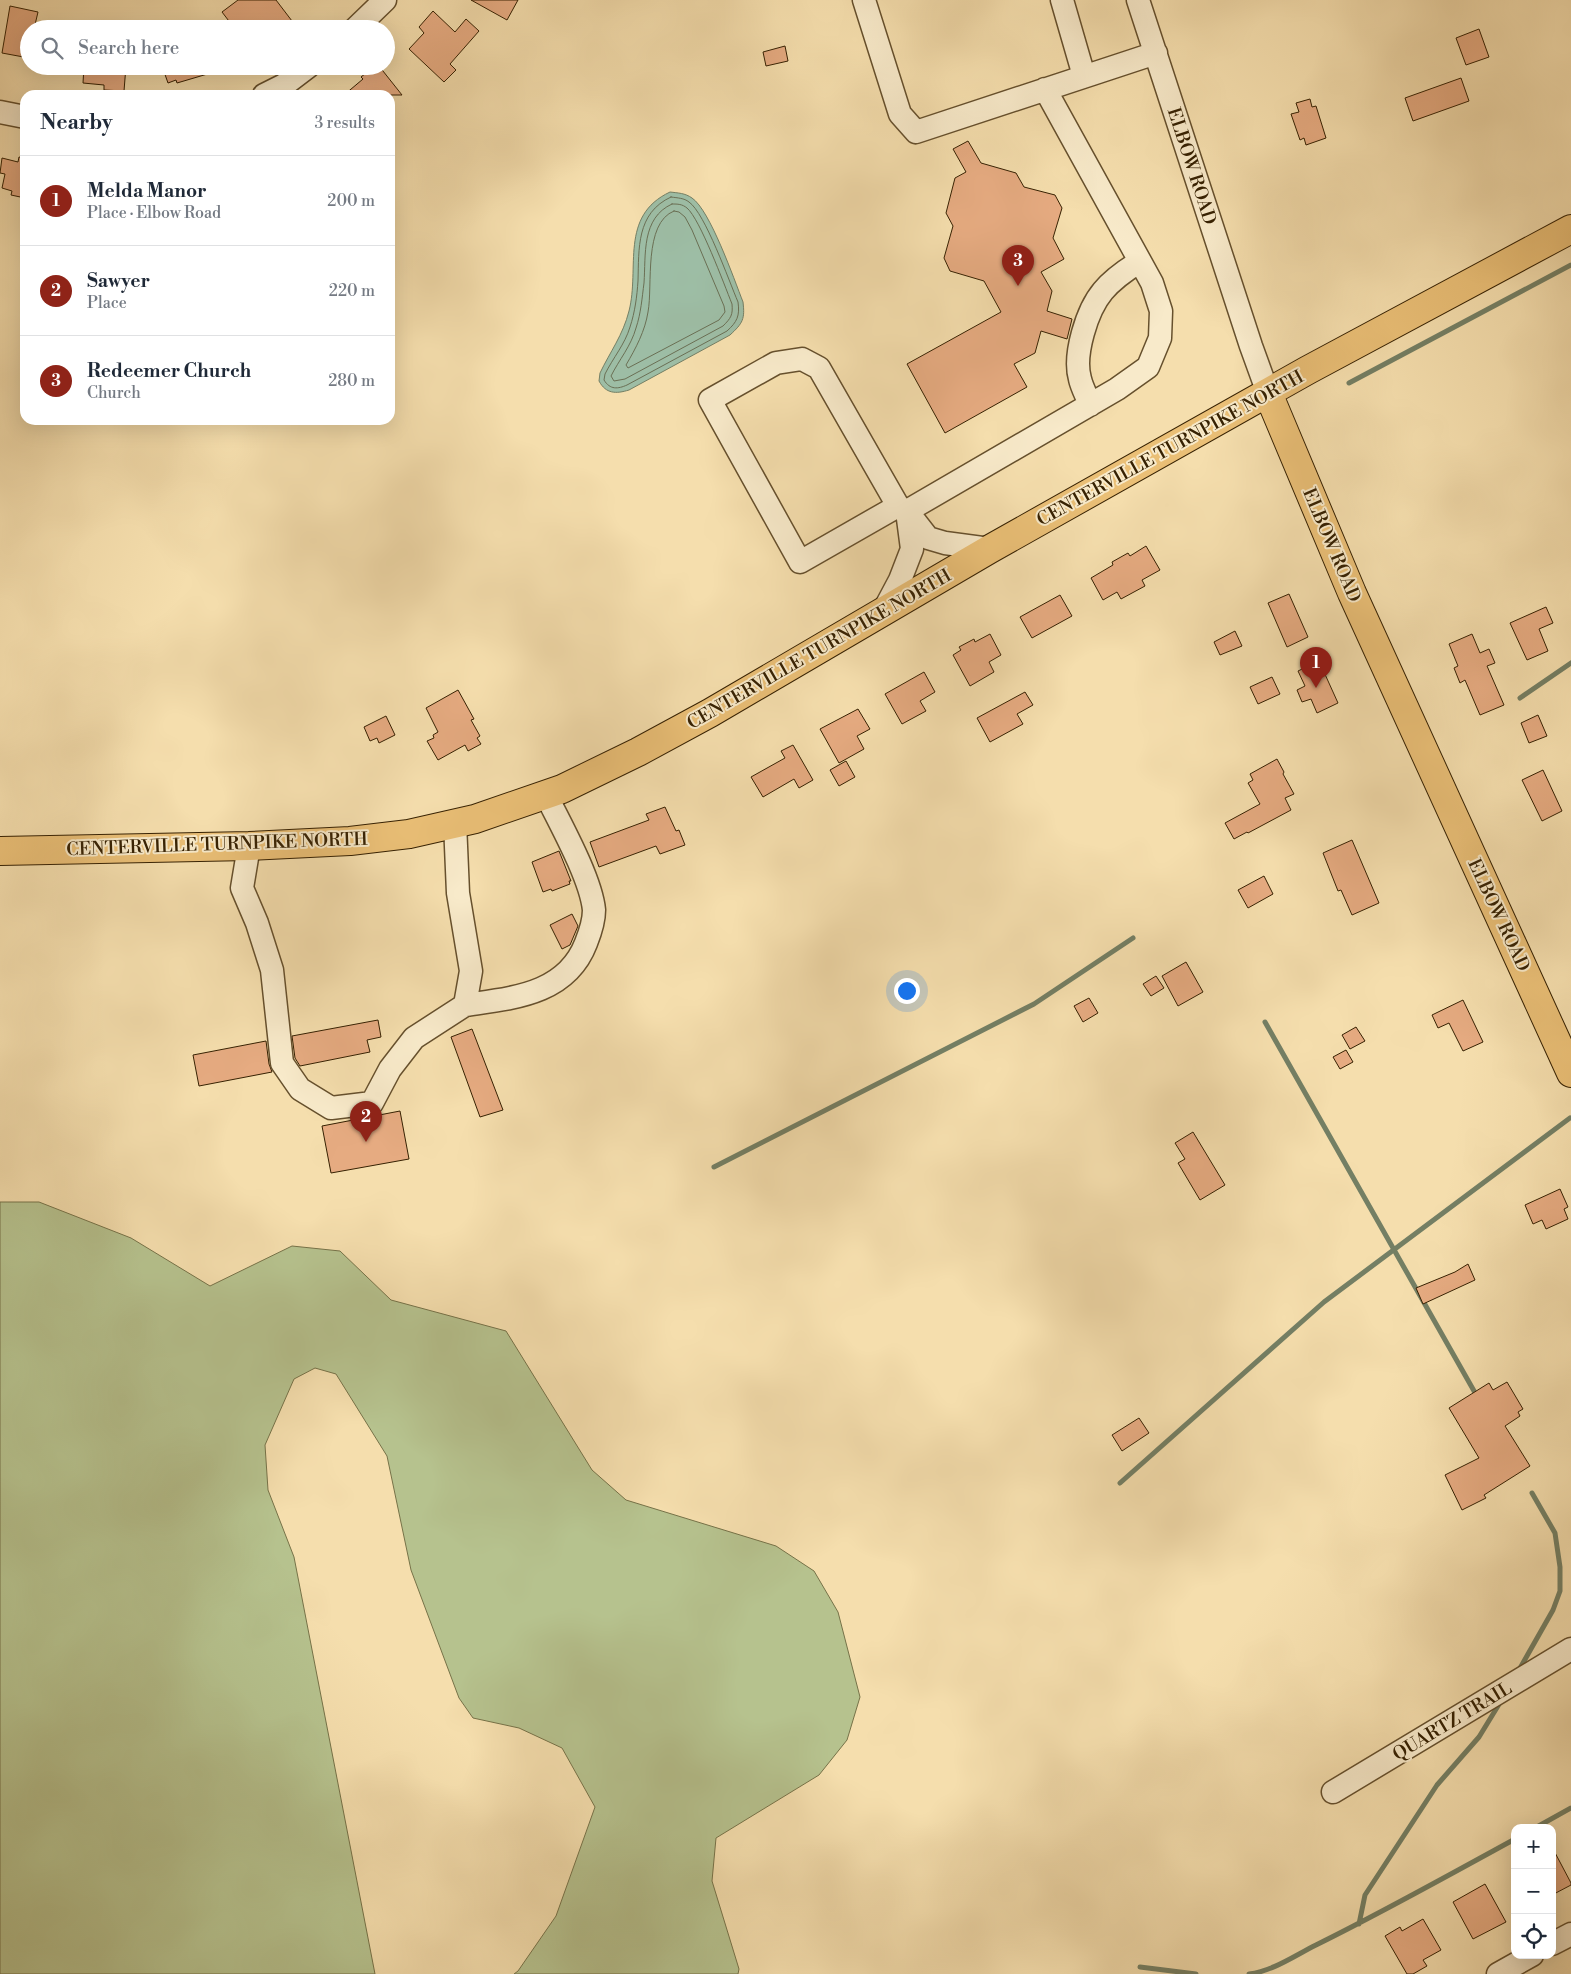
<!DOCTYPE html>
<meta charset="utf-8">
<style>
:root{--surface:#fff;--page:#f6f6f7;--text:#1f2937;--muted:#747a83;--line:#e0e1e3;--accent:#8f2418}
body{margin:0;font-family:"Libre Bodoni",serif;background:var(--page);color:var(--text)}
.controls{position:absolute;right:15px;bottom:15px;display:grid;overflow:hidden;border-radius:10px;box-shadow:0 5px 20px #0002}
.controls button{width:45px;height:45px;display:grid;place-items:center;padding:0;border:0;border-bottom:1px solid var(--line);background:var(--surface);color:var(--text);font:25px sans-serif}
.you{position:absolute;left:906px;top:990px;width:18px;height:18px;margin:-12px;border:4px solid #fff;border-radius:50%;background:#1a73e8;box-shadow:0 0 0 8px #1a73e833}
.badge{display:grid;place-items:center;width:32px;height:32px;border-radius:50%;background:var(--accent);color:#fff;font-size:16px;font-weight:700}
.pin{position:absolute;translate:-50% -41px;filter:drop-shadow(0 1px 2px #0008)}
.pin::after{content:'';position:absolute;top:26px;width:18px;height:15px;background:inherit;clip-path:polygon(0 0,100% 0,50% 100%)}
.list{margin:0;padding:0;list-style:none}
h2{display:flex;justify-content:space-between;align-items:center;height:65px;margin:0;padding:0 20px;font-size:21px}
h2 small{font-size:16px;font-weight:400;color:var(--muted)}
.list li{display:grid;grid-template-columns:32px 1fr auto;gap:15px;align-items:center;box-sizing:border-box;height:90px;padding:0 20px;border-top:1px solid var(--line)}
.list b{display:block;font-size:19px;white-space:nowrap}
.list p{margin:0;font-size:16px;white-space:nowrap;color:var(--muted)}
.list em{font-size:16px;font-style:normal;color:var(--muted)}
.icon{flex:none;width:28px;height:28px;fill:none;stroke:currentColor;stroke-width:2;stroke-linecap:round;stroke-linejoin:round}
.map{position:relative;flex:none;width:1571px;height:1974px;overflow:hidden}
.search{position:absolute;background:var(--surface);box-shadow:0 5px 20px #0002;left:20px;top:20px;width:375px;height:55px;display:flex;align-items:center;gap:12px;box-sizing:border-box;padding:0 18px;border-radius:28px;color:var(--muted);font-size:19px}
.panel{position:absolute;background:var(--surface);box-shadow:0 5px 20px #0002;left:20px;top:90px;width:375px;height:335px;border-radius:15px}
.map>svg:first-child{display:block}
.green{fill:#b6c28e;stroke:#767248}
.water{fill:#9dbda5;stroke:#747f64}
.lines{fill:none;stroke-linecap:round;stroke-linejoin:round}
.shore{stroke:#6a6f54;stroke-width:1}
.stream{stroke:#747f64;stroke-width:5}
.building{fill:#e6ab81;stroke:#362102}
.minor-casing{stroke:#66502d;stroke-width:25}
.major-casing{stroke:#362102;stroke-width:30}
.minor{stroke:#f8eaca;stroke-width:22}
.major{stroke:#eabf76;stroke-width:28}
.labels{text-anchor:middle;stroke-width:4;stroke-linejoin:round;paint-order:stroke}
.street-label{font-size:18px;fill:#362102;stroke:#f8eaca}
</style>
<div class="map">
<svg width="1571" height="1974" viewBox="0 0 1571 1974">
<rect width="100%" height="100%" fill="#f5dead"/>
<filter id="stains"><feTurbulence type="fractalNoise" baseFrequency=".004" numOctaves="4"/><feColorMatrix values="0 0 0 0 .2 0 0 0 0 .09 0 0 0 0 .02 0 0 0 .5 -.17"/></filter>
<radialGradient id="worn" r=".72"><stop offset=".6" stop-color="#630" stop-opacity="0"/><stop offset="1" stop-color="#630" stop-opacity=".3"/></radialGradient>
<path class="green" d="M 0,1202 L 39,1202 L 131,1238 L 210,1286 L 292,1246 L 340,1251 L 391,1300 L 506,1331 L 592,1470 L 626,1500 L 776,1546 L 814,1571 L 838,1612 L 860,1697 L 847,1740 L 819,1775 L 716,1838 L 712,1881 L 739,1969 L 738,1974 L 514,1974 L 518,1971 L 556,1916 L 595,1807 L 562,1748 L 519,1728 L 473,1718 L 459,1698 L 411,1570 L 387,1456 L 336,1374 L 315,1368 L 294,1379 L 265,1445 L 268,1490 L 294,1557 L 375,1974 L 0,1974 Z"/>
<path class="water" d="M 670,192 C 678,193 685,193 692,198 C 710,210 734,279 743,302 C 745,319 743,323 730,335 L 629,390 C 616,394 606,394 599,381 L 600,373 C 610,352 623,335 629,311 C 640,268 619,216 670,192 Z"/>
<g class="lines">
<path class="shore" d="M 671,197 C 678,198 684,198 689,202 C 705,213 729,281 738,302 C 740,316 737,322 727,331 L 627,385 C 618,389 610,390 604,380 L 605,374 C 613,358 625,344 630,327 C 635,312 637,296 638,281 C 639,249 636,213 671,197 Z
M 672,204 C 678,204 682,204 687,208 C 700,219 724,284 732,304 C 733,315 731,318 723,326 L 625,379 L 614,381 L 611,376 C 619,360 631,346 636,328 C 641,313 642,298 644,283 C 646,255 641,218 672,204 Z
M 674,211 L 679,212 L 685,217 L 692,230 L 724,306 L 725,312 L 719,320 L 628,368 L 626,365 C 636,348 645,331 648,312 C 653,286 643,223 674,211 Z"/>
<path class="stream" d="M 1349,383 L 1571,265
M 1520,698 L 1571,663
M 1265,1022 L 1478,1398
M 714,1167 L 1034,1004 L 1133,938
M 1120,1483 L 1324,1302 L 1570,1118
M 1519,1670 L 1553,1610 L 1560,1591 L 1560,1567 L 1555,1533 L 1532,1493
M 1535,1828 L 1571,1808
M 1359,1924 L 1365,1895 L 1437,1785 L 1479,1737 L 1501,1701
M 1140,1967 L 1196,1974
M 1249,1974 C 1273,1971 1294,1956 1316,1945 C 1383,1912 1449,1875 1515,1839"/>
</g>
<path class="building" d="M 238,0 L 276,0 L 292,21 L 282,29 L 235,29 L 222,12 Z
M 471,0 L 518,0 L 507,20 Z
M 10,6 L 38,12 L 34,29 L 29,29 L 29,58 L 2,53 Z
M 433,11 L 455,32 L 466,19 L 479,31 L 450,64 L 456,70 L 444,82 L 409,49 L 424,33 L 419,27 Z
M 1479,29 L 1489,57 L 1466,65 L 1456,38 Z
M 785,46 L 788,61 L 766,66 L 763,52 Z
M 84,66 L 126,66 L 124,91 L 104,90 L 104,85 L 83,83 Z
M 162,66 L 221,66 L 221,70 L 177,83 L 176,80 L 168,83 Z
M 375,66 L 379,66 L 402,95 L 344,95 L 363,79 L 361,77 Z
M 1461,78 L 1469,101 L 1413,121 L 1405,98 Z
M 1310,99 L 1312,107 L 1316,106 L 1326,138 L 1306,145 L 1304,138 L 1300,140 L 1291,114 L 1299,112 L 1296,103 Z
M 968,141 L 981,163 L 1016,173 L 1024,187 L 1055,195 L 1062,208 L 1053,238 L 1064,259 L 1041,272 L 1052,291 L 1047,311 L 1072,319 L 1067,339 L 1041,331 L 1035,353 L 1014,364 L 1027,387 L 945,433 L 907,364 L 1001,312 L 984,281 L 950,271 L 944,258 L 953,226 L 946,213 L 955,178 L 966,172 L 953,149 Z
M 19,157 L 25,158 L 25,198 L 11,195 L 12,191 L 2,188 L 5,174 L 0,173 L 2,158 L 18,162 Z
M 1146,546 L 1160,570 L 1142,580 L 1145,586 L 1121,599 L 1117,592 L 1103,600 L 1091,578 L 1113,565 L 1112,562 L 1128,553 L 1130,556 Z
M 1289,594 L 1308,637 L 1287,647 L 1268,603 Z
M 1060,595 L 1072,616 L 1032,638 L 1020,617 Z
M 1546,607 L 1553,623 L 1539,629 L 1548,651 L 1527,660 L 1510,623 Z
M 1235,631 L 1242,646 L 1220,655 L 1214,642 Z
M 990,634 L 1001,655 L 989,662 L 994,672 L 970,686 L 953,655 L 961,650 L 959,647 L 974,639 L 975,642 Z
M 1472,634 L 1480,653 L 1489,649 L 1495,663 L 1487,666 L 1504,705 L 1480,715 L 1465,680 L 1460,683 L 1454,668 L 1458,666 L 1449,644 Z
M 1319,661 L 1338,703 L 1317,713 L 1311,699 L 1302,702 L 1297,690 L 1305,686 L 1298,671 Z
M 924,672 L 935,692 L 920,701 L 926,711 L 902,724 L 885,694 Z
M 1272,677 L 1280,694 L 1258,704 L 1250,687 Z
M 458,690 L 474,719 L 471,720 L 480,736 L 477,738 L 481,744 L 468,751 L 465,745 L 438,760 L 427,741 L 434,738 L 433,735 L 438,732 L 426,708 Z
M 1025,692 L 1033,705 L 1017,714 L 1023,724 L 990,742 L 977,718 Z
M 858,709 L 870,729 L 857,736 L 864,749 L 839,763 L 820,729 Z
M 1538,715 L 1547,736 L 1529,743 L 1521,723 Z
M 386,716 L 395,735 L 379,743 L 377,738 L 370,741 L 364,727 Z
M 793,745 L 813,780 L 799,788 L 794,779 L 763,797 L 751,777 L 785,758 L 781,751 Z
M 1277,759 L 1284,772 L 1283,774 L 1294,794 L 1285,798 L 1291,810 L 1248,833 L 1247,832 L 1234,839 L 1225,823 L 1260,804 L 1248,783 L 1253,780 L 1250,774 Z
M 846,761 L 855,777 L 839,786 L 830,770 Z
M 1543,770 L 1562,811 L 1542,821 L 1522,780 Z
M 665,807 L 676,831 L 679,830 L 685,845 L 660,854 L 656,846 L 599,867 L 590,842 L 649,820 L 646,814 Z
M 1352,840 L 1379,903 L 1352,915 L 1341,890 L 1338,891 L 1323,853 Z
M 559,851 L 571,881 L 569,881 L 570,884 L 552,891 L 551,889 L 543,892 L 532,862 Z
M 1264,876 L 1273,894 L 1248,908 L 1238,890 Z
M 572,914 L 578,926 L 570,945 L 562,949 L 550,925 Z
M 1186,962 L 1203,992 L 1178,1006 L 1162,976 Z
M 1156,976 L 1164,988 L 1151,996 L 1143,984 Z
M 1089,998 L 1098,1013 L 1083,1022 L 1074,1006 Z
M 1463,1000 L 1483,1042 L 1463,1051 L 1449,1023 L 1438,1028 L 1432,1015 Z
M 378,1020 L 381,1037 L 367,1040 L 370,1052 L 300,1066 L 295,1058 L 292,1036 Z
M 1356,1027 L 1365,1041 L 1350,1049 L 1342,1035 Z
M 472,1029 L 503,1110 L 480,1117 L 451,1037 Z
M 266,1041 L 269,1064 L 272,1072 L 199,1086 L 193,1055 Z
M 1346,1050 L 1353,1062 L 1340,1069 L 1333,1057 Z
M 400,1111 L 409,1159 L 331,1173 L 322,1126 Z
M 1193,1132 L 1225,1185 L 1200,1200 L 1178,1163 L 1185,1159 L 1175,1143 Z
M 1560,1189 L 1568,1207 L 1564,1209 L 1568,1219 L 1546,1229 L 1542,1220 L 1533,1224 L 1525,1205 Z
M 1468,1264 L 1475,1280 L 1423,1304 L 1416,1288 L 1455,1272 Z
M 1507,1382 L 1523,1409 L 1518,1412 L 1520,1416 L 1505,1426 L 1530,1466 L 1484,1495 L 1486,1498 L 1462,1510 L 1445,1475 L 1479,1458 L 1449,1408 L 1489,1383 L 1493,1390 Z
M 1139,1418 L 1149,1433 L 1122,1451 L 1112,1435 Z
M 1552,1847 L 1571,1883 L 1571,1885 L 1552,1895 Z
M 1485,1884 L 1506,1922 L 1473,1939 L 1453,1902 Z
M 1423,1919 L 1441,1950 L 1423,1960 L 1427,1966 L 1413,1974 L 1407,1974 L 1385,1936 L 1400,1927 L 1402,1931 Z"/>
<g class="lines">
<defs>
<path id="minor" d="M 864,0 L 900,114 L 916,132 L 1156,53
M 1062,0 L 1084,76
M 1138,0 L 1251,346 L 1268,393
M 355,29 L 385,0
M 264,95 L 284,85 L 309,66
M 0,112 L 25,117
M 802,359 L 819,368 L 898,506 L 800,562 L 710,400 L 776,363 Z
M 1090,405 C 1087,396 1082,388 1080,379 C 1073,355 1087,310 1103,291 C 1113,279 1126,270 1139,262
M 898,506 L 907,511 L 1117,389 L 1148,367 L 1160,338 L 1161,311 L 1152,283 L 1045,89
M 883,612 L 900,580 L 912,549 L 907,511 L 928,538 L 945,543 L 990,549
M 249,846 L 242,888 L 257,923 L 272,970 L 282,1063 L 300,1089 L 331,1108 L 372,1103 L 390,1069 L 414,1038 L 465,1005 L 471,971 L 458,893 L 455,823
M 465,1005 C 512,998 566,995 586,943 C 590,933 594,921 594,910 C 591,879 561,825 546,795
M 1333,1792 L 1571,1649
M 1552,1944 L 1571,1934
M 1498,1974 L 1532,1955"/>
<path id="major" d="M 1268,393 L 1352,593 L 1571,1073
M 0,851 L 249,846 L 350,841 L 409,834 L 475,819 L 562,789 L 638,752 L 710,713 L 990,549 L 1308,370 L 1571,229"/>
</defs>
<use href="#minor" class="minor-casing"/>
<use href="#major" class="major-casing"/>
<use href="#minor" class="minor"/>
<use href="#major" class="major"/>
</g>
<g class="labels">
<g class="street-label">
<text transform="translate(1192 166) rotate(72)" y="6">ELBOW ROAD</text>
<text transform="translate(1170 448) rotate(-29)" y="6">CENTERVILLE TURNPIKE NORTH</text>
<text transform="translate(1332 545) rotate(67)" y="6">ELBOW ROAD</text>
<text transform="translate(819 649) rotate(-30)" y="6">CENTERVILLE TURNPIKE NORTH</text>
<text transform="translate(217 844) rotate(-2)" y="6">CENTERVILLE TURNPIKE NORTH</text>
<text transform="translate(1499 915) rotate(65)" y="6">ELBOW ROAD</text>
<text transform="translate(1452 1721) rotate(-31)" y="6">QUARTZ TRAIL</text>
</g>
</g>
<rect width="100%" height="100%" filter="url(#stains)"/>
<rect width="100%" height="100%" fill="url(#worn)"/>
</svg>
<div class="controls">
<button>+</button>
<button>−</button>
<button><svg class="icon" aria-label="locate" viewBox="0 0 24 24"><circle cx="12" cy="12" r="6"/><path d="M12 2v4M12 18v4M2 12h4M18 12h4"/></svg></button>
</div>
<div class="you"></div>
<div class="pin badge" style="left:1316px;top:688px">1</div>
<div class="pin badge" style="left:366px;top:1142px">2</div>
<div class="pin badge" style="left:1018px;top:286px">3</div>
<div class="search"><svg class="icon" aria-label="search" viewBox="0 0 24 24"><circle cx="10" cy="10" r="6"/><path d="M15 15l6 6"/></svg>Search here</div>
<section class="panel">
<h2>Nearby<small>3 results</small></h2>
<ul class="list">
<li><span class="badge">1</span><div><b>Melda Manor</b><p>Place · Elbow Road</p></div><em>200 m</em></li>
<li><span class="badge">2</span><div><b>Sawyer</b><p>Place</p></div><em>220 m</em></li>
<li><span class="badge">3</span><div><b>Redeemer Church</b><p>Church</p></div><em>280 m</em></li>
</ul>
</section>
</div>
